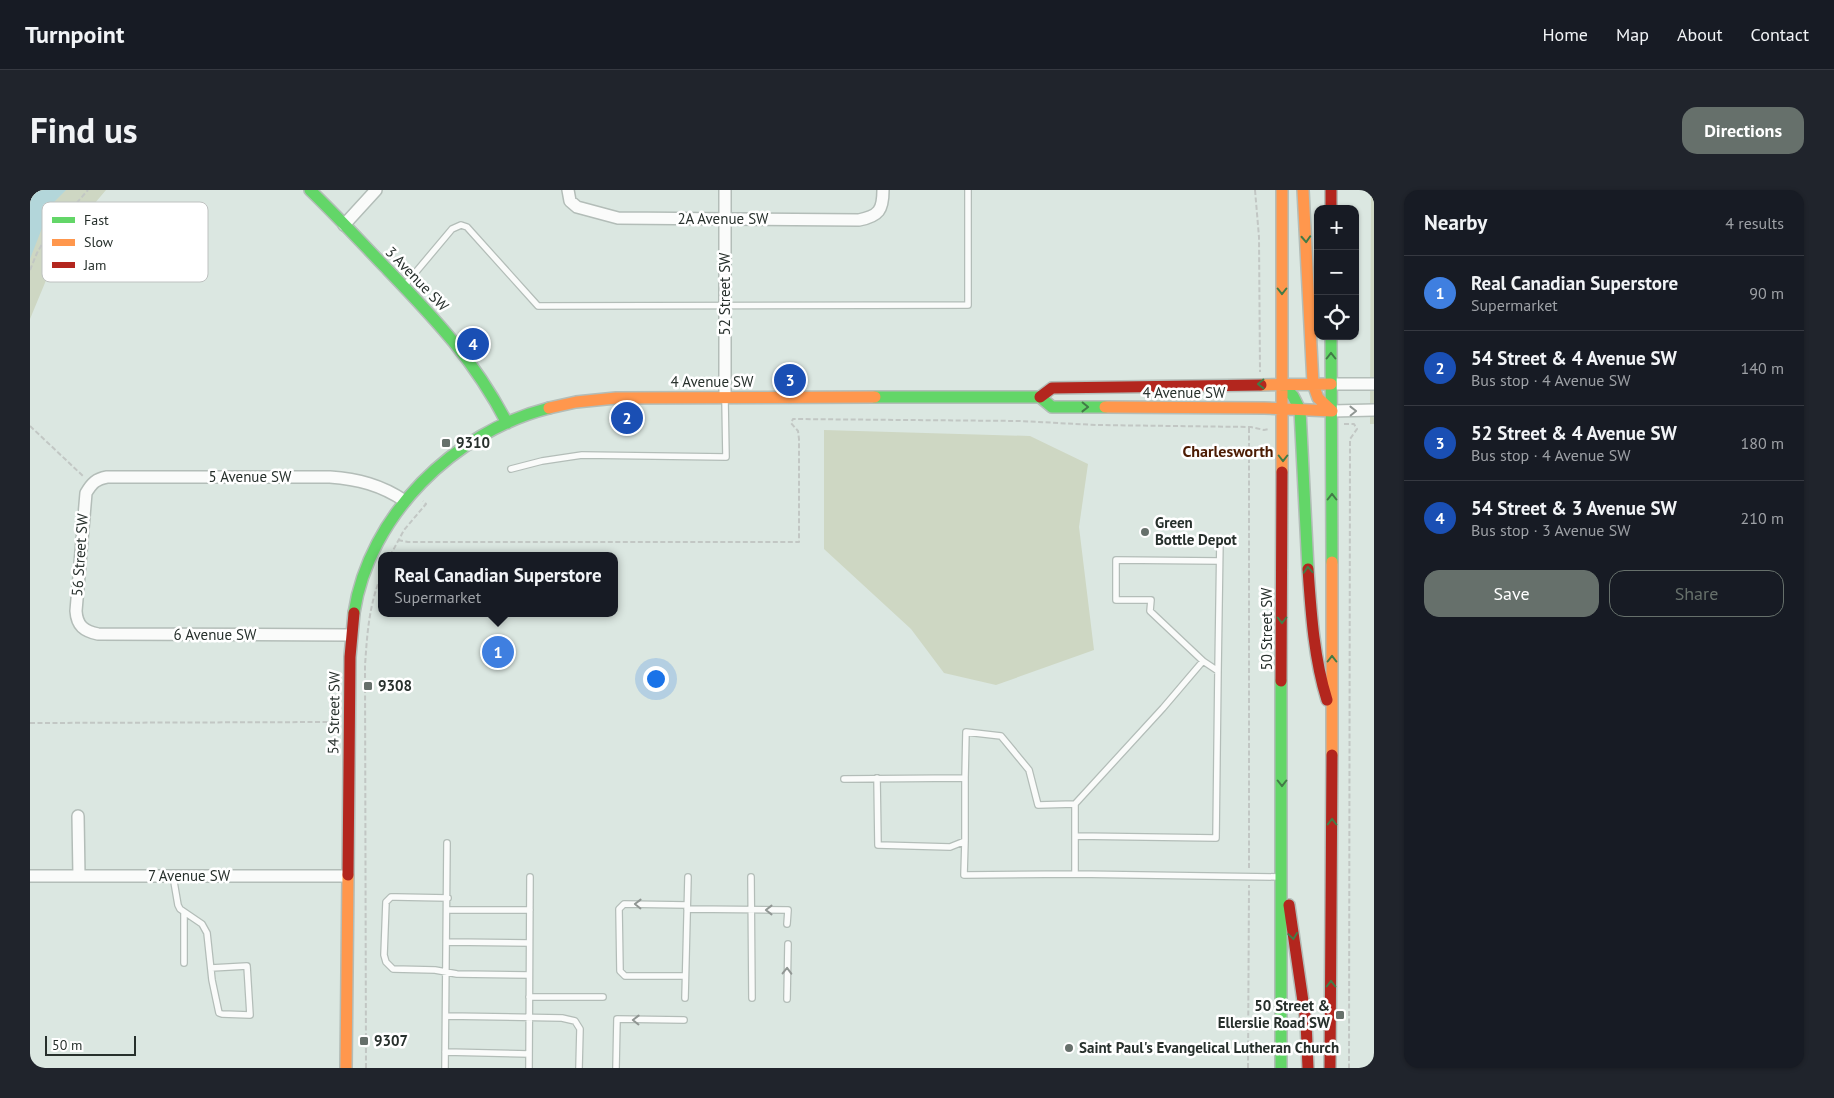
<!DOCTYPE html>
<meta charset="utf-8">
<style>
:root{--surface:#171b24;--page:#20242c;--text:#f1f3f6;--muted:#9ea1a6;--line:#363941;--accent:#66706b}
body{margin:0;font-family:"PT Sans",sans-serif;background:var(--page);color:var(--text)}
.controls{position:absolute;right:15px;top:15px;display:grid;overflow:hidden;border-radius:10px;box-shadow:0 1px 4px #0004}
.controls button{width:45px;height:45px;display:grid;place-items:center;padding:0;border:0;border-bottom:1px solid var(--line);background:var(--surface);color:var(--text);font:25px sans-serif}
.scale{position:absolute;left:15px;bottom:12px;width:91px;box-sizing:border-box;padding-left:5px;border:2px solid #27302c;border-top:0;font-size:14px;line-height:18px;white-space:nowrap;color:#27302c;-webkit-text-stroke:4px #fff;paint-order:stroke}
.you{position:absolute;left:625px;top:488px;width:18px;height:18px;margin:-12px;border:4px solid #fff;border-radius:50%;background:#1a73e8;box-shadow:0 0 0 8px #1a73e833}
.badge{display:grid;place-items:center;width:32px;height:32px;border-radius:50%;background:var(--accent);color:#fff;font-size:16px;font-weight:700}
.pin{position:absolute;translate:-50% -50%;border:2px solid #fff;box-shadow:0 1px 5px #0006}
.popup{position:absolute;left:348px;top:362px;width:240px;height:65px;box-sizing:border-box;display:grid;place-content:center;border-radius:10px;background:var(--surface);filter:drop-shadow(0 1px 4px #0005);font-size:16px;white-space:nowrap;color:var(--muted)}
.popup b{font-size:19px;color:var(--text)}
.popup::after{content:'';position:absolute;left:50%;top:100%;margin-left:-10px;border:10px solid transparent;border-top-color:var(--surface)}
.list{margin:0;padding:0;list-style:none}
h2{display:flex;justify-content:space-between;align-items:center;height:65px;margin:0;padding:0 20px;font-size:21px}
h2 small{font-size:16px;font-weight:400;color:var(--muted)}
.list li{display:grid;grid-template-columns:32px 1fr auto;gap:15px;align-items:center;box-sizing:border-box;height:75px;padding:0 20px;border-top:1px solid var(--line)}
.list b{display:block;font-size:19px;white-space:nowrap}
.list p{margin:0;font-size:16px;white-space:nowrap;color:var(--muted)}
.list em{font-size:16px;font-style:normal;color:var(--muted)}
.actions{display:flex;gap:10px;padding:15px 20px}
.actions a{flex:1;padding:11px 0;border:1px solid var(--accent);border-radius:15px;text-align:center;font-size:18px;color:var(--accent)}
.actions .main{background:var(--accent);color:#fff}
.icon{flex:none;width:28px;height:28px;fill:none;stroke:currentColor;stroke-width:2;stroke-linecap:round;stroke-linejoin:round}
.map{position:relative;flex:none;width:1344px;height:878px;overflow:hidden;border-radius:15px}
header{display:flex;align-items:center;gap:30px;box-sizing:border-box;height:70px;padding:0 25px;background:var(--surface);border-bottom:1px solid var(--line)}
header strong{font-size:24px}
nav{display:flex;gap:28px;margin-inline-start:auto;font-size:18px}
.intro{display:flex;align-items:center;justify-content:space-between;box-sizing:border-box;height:120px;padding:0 30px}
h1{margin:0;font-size:35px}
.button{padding:12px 22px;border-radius:15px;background:var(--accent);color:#fff;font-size:18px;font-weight:700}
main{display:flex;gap:30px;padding:0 30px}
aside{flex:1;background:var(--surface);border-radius:15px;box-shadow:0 1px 4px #0004}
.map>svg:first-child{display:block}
.green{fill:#ced7c3}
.water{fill:#b3d6da}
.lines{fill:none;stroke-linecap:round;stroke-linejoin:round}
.lane-casing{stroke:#b3bdb8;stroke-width:8}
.street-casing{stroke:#b3bdb8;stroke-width:14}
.fast-casing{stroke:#b3bdb8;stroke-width:14}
.slow-casing{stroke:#b3bdb8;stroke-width:14}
.jam-casing{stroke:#b3bdb8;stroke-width:14}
.path{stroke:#c2c7c4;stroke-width:2;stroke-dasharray:5 2.5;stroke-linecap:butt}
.lane{stroke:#fafbfa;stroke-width:5.5}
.street{stroke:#fafbfa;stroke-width:11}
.fast{stroke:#63d668;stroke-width:11}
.slow{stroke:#ff974d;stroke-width:11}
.jam{stroke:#b3261e;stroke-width:11}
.oneway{stroke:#427b47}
.oneway2{stroke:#909693}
.poi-dot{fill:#66706b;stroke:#fff;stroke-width:2}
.labels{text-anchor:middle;stroke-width:5;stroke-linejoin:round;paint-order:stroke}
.street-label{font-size:15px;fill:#27302c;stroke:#fff}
.poi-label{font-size:15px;font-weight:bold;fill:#27302c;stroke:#fff;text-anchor:start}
.neighbourhood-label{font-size:16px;font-weight:bold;fill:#4c1c03;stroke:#fff}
.key{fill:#fff;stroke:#bec1c0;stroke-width:1}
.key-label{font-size:14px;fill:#27302c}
</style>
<header>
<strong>Turnpoint</strong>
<nav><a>Home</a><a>Map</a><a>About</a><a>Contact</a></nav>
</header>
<div class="intro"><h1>Find us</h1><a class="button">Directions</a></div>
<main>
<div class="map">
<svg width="1344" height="878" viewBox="0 0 1344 878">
<rect width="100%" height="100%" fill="#dbe7e1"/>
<path class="green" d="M 0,0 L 76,0 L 48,33 L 34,47 L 0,129 Z
M 1341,0 L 1344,0 L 1344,234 L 1340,234 Z
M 794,240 L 1000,246 L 1058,274 L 1049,337 L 1064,460 L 966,495 L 914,483 L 881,439 L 794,359 Z"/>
<path class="water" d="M 0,0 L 36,0 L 21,15 L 0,69 Z"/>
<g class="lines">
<defs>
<path id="lane" d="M 375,95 L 422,39 L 431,35 L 437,37 L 508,116 L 938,115 L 938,0
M 481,279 L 512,271 L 552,265 L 696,267 L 695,210
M 1173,471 L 1120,421 L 1121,410 L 1086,410 L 1086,370 L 1189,371
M 1188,481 L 1190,349
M 847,588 L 848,655 L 920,657 L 935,651 L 935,588
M 814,589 L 935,588 L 936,542 L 971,546 L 999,580 L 1008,615 L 1045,614
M 935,651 L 934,685 L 1045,684 L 1045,614 L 1133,518 L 1173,471 L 1188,481 L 1186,648 L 1045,646
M 1045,684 L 1250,687
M 143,686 L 148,715 L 150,719 L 172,734 L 177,743 L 182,790 L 189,823 L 192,824 L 220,825 L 217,776 L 181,778
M 721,687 L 722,808
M 418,708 L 366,707 L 361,707 L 356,712 L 354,765 L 356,772 L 363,779 L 405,780 L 427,784 L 499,785
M 657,719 L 758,720 L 757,734
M 418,720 L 500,720
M 418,752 L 499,753
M 154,773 L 154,723
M 655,786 L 595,786 L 590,781 L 589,719 L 594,714 L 657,715
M 499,807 L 573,807
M 655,808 L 658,687
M 757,809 L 758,754
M 416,826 L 532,828 L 545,831 L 550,839 L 549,878
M 415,862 L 499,864
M 415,878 L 417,653
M 499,878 L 500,687
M 586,878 L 587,829 L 654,830"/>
<path id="street" d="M 538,0 L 540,11 L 547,17 L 588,28 L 829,30 C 849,26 853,20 853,0
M 314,35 L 346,0
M 1301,194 L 1344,194
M 695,208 L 695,0
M 1302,221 L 1344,220
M 321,445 L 68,444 C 54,441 47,436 46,421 L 56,303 C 62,293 66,289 77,287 L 300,287 C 328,289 351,295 375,311
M 48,626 L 49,686
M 0,686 L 317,686"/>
<path id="fast" d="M 280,0 C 306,25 330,51 355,77 C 404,128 444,169 477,233
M 1301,146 L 1302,372
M 1252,194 L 1263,206 L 1270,220 L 1278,379
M 845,207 L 1010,207 L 1022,217 L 1075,217
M 324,423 C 339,325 424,242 519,218
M 1251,878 L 1251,491"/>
<path id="slow" d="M 1273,0 L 1283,194 L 1288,208 L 1302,221
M 1231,195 L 1301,194
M 1075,217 L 1234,218 L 1302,221
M 519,218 L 546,212 L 586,208 L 845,207
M 1252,282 L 1252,0
M 1302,372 L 1302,565
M 316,878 L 318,685"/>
<path id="jam" d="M 1301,0 L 1301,19
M 1010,207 L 1022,198 L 1231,195
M 1278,379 C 1281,423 1284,469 1297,510
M 1251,491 L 1252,282
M 318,685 L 320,467 L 324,423
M 1259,715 L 1276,832 L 1278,878
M 1300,878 L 1302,565"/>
</defs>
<use href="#lane" class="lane-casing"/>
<use href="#street" class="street-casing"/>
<use href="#fast" class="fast-casing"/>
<use href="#slow" class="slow-casing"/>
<use href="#jam" class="jam-casing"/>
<path class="path" d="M 1225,0 L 1229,47 L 1230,182
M 0,80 L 7,63 L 15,49 L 58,0
M 1314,234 L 1324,234 L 1327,239 L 1320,249 L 1319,878
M 0,236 L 53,286
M 368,350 L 378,352 L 769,352 L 769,249 L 768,241 L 761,233 L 763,229 L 990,231 L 1066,235 L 1221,237 L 1234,240 L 1239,239
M 360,366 L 374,340 L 396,314 L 393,311
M 0,533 L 305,532
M 1219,678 L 1219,238
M 336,878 L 335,476 C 337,445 339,413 352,384
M 1218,878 L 1219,695"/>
<use href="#lane" class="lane"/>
<use href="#street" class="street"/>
<use href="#fast" class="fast"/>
<use href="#slow" class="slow"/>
<use href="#jam" class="jam"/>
</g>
<defs><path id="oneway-chevron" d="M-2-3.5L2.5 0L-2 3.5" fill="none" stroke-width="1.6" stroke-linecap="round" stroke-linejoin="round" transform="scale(1.25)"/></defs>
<g class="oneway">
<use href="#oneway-chevron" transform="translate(1276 49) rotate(87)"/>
<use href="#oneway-chevron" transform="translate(1252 101) rotate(90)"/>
<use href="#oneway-chevron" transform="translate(1301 166) rotate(-90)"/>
<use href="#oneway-chevron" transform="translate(1231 194) rotate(179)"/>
<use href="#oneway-chevron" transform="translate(1055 217) rotate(1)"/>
<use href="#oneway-chevron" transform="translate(1253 268) rotate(90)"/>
<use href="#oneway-chevron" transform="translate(1302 307) rotate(-90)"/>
<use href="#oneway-chevron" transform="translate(1278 380) rotate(-94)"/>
<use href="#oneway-chevron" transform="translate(1252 430) rotate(90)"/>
<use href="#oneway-chevron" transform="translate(1302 469) rotate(-90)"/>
<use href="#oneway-chevron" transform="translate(1252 593) rotate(90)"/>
<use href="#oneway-chevron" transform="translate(1302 632) rotate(-90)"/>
<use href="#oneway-chevron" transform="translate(1263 746) rotate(82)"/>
<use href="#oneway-chevron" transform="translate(1301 794) rotate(-90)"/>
</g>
<g class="oneway2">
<use href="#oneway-chevron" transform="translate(1323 221) rotate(-1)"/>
<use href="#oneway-chevron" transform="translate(608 714) rotate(-179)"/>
<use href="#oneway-chevron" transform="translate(739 720) rotate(180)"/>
<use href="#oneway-chevron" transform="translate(757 781) rotate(-89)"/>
<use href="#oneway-chevron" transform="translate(606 830) rotate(-179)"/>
</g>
<g class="poi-dot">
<rect x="411" y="248" width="10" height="10" rx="2.5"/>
<circle cx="1115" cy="342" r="5"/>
<rect x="333" y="491" width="10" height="10" rx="2.5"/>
<rect x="1305" y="820" width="10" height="10" rx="2.5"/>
<rect x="329" y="846" width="10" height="10" rx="2.5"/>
<circle cx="1039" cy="858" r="5"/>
</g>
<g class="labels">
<g class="street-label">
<text x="693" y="34">2A Avenue SW</text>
<text transform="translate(387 89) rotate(46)" y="5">3 Avenue SW</text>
<text transform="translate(695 104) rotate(-90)" y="5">52 Street SW</text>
<text x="682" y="197">4 Avenue SW</text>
<text x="1154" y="208">4 Avenue SW</text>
<text x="220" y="292">5 Avenue SW</text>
<text transform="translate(50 365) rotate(-86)" y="5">56 Street SW</text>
<text transform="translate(1237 439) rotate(-90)" y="5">50 Street SW</text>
<text x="185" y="450">6 Avenue SW</text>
<text transform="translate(304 523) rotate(-89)" y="5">54 Street SW</text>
<text x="159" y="691">7 Avenue SW</text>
</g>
<g class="poi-label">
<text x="426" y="258">9310</text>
<text x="1125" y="338">Green<tspan x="1125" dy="17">Bottle Depot</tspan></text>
<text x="348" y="501">9308</text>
<text x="1300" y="821" text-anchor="end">50 Street &amp;<tspan x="1300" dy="17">Ellerslie Road SW</tspan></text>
<text x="344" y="856">9307</text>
<text x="1049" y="863">Saint Paul's Evangelical Lutheran Church</text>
</g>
<g class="neighbourhood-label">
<text x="1198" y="267">Charlesworth</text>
</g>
</g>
<rect x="12" y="12" width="166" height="80" rx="8" class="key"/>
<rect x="22" y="27" width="23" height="6" fill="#63d668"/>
<rect x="22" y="49" width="23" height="7" fill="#ff974d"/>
<rect x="22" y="72" width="23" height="6" fill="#b3261e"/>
<g class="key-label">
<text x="54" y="35">Fast</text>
<text x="54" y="57">Slow</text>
<text x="54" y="80">Jam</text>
</g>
</svg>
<div class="controls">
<button>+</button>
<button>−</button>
<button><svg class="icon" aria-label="locate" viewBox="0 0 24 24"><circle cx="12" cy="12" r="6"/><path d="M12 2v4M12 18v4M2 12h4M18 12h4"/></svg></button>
</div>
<div class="scale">50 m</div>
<div class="you"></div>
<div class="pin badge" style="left:468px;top:462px;background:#3f7fe0">1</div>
<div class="popup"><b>Real Canadian Superstore</b>Supermarket</div>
<div class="pin badge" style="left:597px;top:228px;background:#1a4fb4">2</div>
<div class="pin badge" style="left:760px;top:190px;background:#1a4fb4">3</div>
<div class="pin badge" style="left:443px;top:154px;background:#1a4fb4">4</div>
</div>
<aside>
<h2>Nearby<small>4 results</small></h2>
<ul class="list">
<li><span class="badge" style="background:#3f7fe0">1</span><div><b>Real Canadian Superstore</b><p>Supermarket</p></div><em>90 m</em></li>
<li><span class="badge" style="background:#1a4fb4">2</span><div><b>54 Street &amp; 4 Avenue SW</b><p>Bus stop · 4 Avenue SW</p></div><em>140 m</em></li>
<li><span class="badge" style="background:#1a4fb4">3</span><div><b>52 Street &amp; 4 Avenue SW</b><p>Bus stop · 4 Avenue SW</p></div><em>180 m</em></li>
<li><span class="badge" style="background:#1a4fb4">4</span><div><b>54 Street &amp; 3 Avenue SW</b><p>Bus stop · 3 Avenue SW</p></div><em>210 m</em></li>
</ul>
<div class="actions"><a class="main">Save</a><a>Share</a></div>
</aside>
</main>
